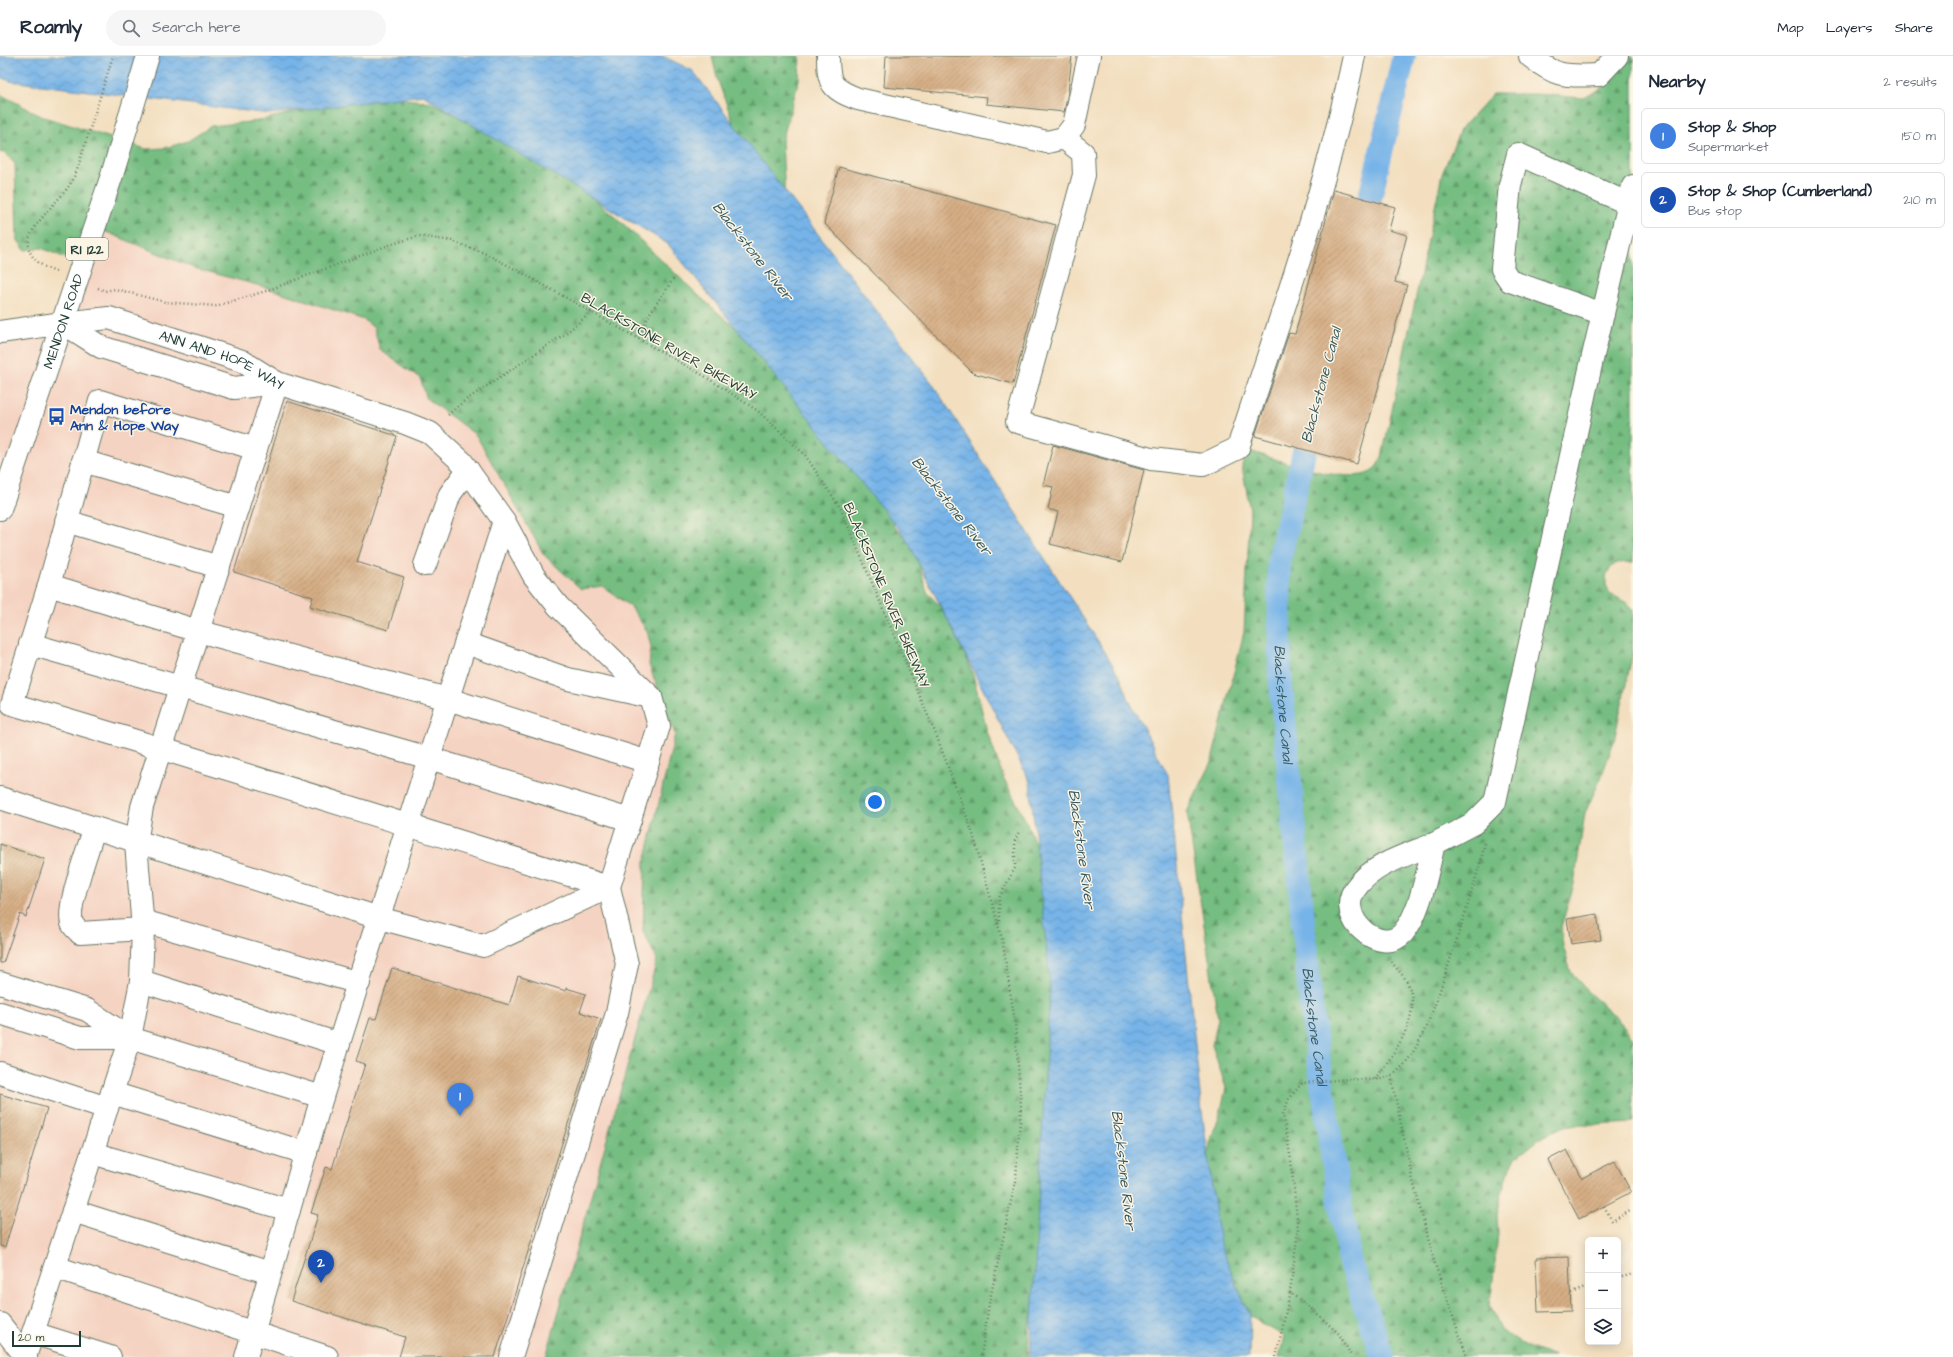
<!DOCTYPE html>
<meta charset="utf-8">
<style>
:root{--surface:#fff;--page:#f6f6f7;--text:#1f2937;--muted:#747a83;--line:#e0e1e3;--accent:#1f6fb2}
body{margin:0;font-family:"Architects Daughter",sans-serif;background:var(--page);color:var(--text)}
.controls{position:absolute;right:12px;bottom:12px;display:grid;overflow:hidden;border-radius:6px;box-shadow:0 2px 10px #0003}
.controls button{width:36px;height:36px;display:grid;place-items:center;padding:0;border:0;border-bottom:1px solid var(--line);background:var(--surface);color:var(--text);font:20px sans-serif}
.scale{position:absolute;left:12px;bottom:10px;width:69px;box-sizing:border-box;padding-left:4px;border:2px solid #1f3d34;border-top:0;font-size:11px;line-height:14px;white-space:nowrap;color:#1f3d34;-webkit-text-stroke:3px #fcf5e5;paint-order:stroke}
.you{position:absolute;left:875px;top:746px;width:14px;height:14px;margin:-10px;border:3px solid #fff;border-radius:50%;background:#1a73e8;box-shadow:0 0 0 6px #1a73e833}
.badge{display:grid;place-items:center;width:26px;height:26px;border-radius:50%;background:var(--accent);color:#fff;font-size:13px;font-weight:700}
.pin{position:absolute;translate:-50% -33px;filter:drop-shadow(0 1px 2px #0008)}
.pin::after{content:'';position:absolute;top:21px;width:14px;height:12px;background:inherit;clip-path:polygon(0 0,100% 0,50% 100%)}
.list{margin:0;padding:0;list-style:none}
h2{display:flex;justify-content:space-between;align-items:center;height:52px;margin:0;padding:0 16px;font-size:17px}
h2 small{font-size:13px;font-weight:400;color:var(--muted)}
.list li{display:grid;grid-template-columns:26px 1fr auto;gap:12px;align-items:center;box-sizing:border-box;height:56px;margin:0 8px 8px;padding:0 8px;border:1px solid var(--line);border-radius:6px}
.list b{display:block;font-size:15px;white-space:nowrap}
.list p{margin:0;font-size:13px;white-space:nowrap;color:var(--muted)}
.list em{font-size:13px;font-style:normal;color:var(--muted)}
.icon{flex:none;width:22px;height:22px;fill:none;stroke:currentColor;stroke-width:2;stroke-linecap:round;stroke-linejoin:round}
.map{position:relative;flex:none;width:1633px;height:1301px;overflow:hidden}
header{display:flex;align-items:center;gap:24px;box-sizing:border-box;height:56px;padding:0 20px;background:var(--surface);border-bottom:1px solid var(--line)}
header strong{font-size:19px}
nav{display:flex;gap:22px;margin-inline-start:auto;font-size:14px}
.search{width:280px;height:36px;background:var(--page);display:flex;align-items:center;gap:10px;box-sizing:border-box;padding:0 14px;border-radius:22px;color:var(--muted);font-size:15px}
main{display:flex}
aside{flex:1;background:var(--surface)}
.map>svg:first-child{display:block}
.built{fill:#f5d3c2}
.forest{fill:url(#forest-firs);stroke:#4a7d5b}
.water{fill:url(#water-waves);stroke:#4a788e}
.lines{fill:none;stroke-linecap:round;stroke-linejoin:round}
.canal{stroke:#76b3e8;stroke-width:24}
.building{fill:url(#building-hatch)}
.minor-casing{stroke:#697665;stroke-width:24}
.major-casing{stroke:#697665;stroke-width:24}
.path{stroke:#697665;stroke-width:2.5;stroke-dasharray:1 3;stroke-linecap:butt}
.minor{stroke:#fff;stroke-width:22}
.major{stroke:#fff;stroke-width:22}
.labels{text-anchor:middle;stroke-width:3;stroke-linejoin:round;paint-order:stroke}
.shield{fill:#fcf5e5;stroke:#617469;stroke-width:1}
.shield-label{font-size:13px;font-weight:bold;fill:#1f3d34}
.street-label{font-size:14px;fill:#1f3d34;stroke:#fcf5e5}
.transit-label{font-size:14px;font-weight:bold;fill:#164399;stroke:#fcf5e5;text-anchor:start}
.water-label{font-size:15px;font-style:italic;fill:#355a61;stroke:#fcf5e5}
</style>
<header>
<strong>Roamly</strong>
<div class="search"><svg class="icon" aria-label="search" viewBox="0 0 24 24"><circle cx="10" cy="10" r="6"/><path d="M15 15l6 6"/></svg>Search here</div>
<nav><a>Map</a><a>Layers</a><a>Share</a></nav>
</header>
<main>
<div class="map">
<svg width="1633" height="1301" viewBox="0 0 1633 1301">
<defs>
<pattern id="forest-firs" width="22" height="20" patternUnits="userSpaceOnUse"><rect width="22" height="20" fill="#76bd82"/><path d="M5 1l3.5 6h-7zM16 11l3.5 6h-7z" fill="#609b6b"/></pattern>
<pattern id="water-waves" width="16" height="10" patternUnits="userSpaceOnUse"><rect width="16" height="10" fill="#76b3e8"/><path d="M0 5q4-4 8 0t8 0" fill="none" stroke="#6093bd"/></pattern>
<pattern id="building-hatch" width="6" height="6" patternUnits="userSpaceOnUse"><rect width="6" height="6" fill="#d6ae85"/><path d="M-1 1l2-2M0 6l6-6M5 7l2-2" fill="none" stroke="#ad8f6e"/></pattern>
</defs>
<rect width="100%" height="100%" fill="#fcf5e5"/>
<filter id="ink" filterUnits="userSpaceOnUse"><feTurbulence type="fractalNoise" baseFrequency=".025" numOctaves="2"/><feDisplacementMap in="SourceGraphic" scale="8" xChannelSelector="R" yChannelSelector="G"/><feConvolveMatrix kernelMatrix="1 2 1 2 8 2 1 2 1" color-interpolation-filters="sRGB"/></filter>
<filter id="wash" filterUnits="userSpaceOnUse"><feTurbulence type="fractalNoise" baseFrequency=".012" numOctaves="4" result="noise"/><feDisplacementMap in="SourceGraphic" scale="16" xChannelSelector="R" yChannelSelector="G"/><feGaussianBlur stdDeviation="0.9" result="paint"/><feColorMatrix in="noise" values="0 0 0 0 0 0 0 0 0 0 0 0 0 0 0 0 0 1.4 0 .05"/><feComposite in="paint" operator="in"/></filter>
<g filter="url(#wash)">
<rect width="100%" height="100%" fill="#f3dfc0"/>
<path class="built" d="M 104,175 L 194,212 L 268,232 L 364,264 L 374,272 L 380,294 L 420,322 L 427,343 L 475,379 L 544,499 L 602,530 L 631,551 L 647,575 L 651,591 L 649,609 L 675,678 L 645,806 L 643,875 L 657,904 L 546,1301 L 0,1301 L 0,272 L 51,270 Z"/>
<path class="forest" d="M 712,0 L 800,0 L 799,24 L 782,85 L 787,180 L 766,157 L 717,22 Z
M 1627,0 L 1633,0 L 1633,506 L 1617,507 L 1611,511 L 1606,521 L 1606,529 L 1610,538 L 1628,547 L 1633,555 L 1632,600 L 1614,685 L 1601,722 L 1585,757 L 1574,828 L 1561,871 L 1563,890 L 1571,916 L 1588,936 L 1612,957 L 1633,982 L 1633,1067 L 1598,1069 L 1580,1068 L 1564,1070 L 1542,1081 L 1517,1101 L 1507,1117 L 1497,1158 L 1498,1178 L 1490,1250 L 1501,1274 L 1520,1288 L 1555,1301 L 1279,1301 L 1284,1280 L 1235,1252 L 1216,1237 L 1207,1106 L 1211,1082 L 1220,1058 L 1226,1032 L 1212,989 L 1218,963 L 1187,756 L 1211,708 L 1244,576 L 1250,454 L 1242,410 L 1246,394 C 1275,402 1344,430 1371,416 C 1376,413 1379,406 1382,401 L 1442,118 L 1460,74 L 1493,38 L 1535,38 L 1584,42 L 1610,27 Z
M 0,38 L 41,60 L 146,93 L 165,92 L 188,85 L 211,70 L 258,65 L 330,47 L 396,42 L 431,46 L 556,113 L 616,161 L 699,240 L 783,313 L 888,448 L 894,471 L 906,482 L 918,504 L 927,536 L 943,554 L 965,599 L 973,619 L 987,675 L 1004,723 L 1027,767 L 1038,795 L 1055,866 L 1033,1252 L 1029,1274 L 1028,1301 L 546,1301 L 657,904 L 643,875 L 645,806 L 675,678 L 649,609 L 651,591 L 647,575 L 631,551 L 602,530 L 581,533 L 544,499 L 476,379 L 427,343 L 420,322 L 380,294 L 374,272 L 364,264 L 268,232 L 194,212 L 104,175 L 81,208 L 41,192 L 25,194 L 17,183 L 15,108 L 4,96 L 0,97 Z"/>
<path class="water" d="M 0,0 L 663,0 L 693,15 L 932,327 L 1105,596 L 1121,623 L 1130,646 L 1168,719 L 1201,1048 L 1220,1188 L 1250,1260 L 1249,1301 L 1030,1301 L 1050,929 L 1030,726 L 906,482 L 668,188 L 423,39 L 269,58 L 10,25 L 0,21 Z"/>
<g class="lines">
<g class="canal">
<path d="M 1362,175 L 1404,0"/>
<path id="s1" d="M 1312,361 L 1279,505 L 1280,619 L 1311,950 L 1333,1103 L 1350,1207 L 1383,1301"/>
</g>
</g>
<g id="blocks">
<path class="building" d="M 886,0 L 1072,0 L 1068,36 L 1064,56 L 986,48 L 987,41 L 884,31 Z
M 839,111 L 1056,169 L 1013,328 L 973,317 L 824,167 Z
M 1334,134 L 1395,151 L 1389,174 L 1407,179 L 1395,226 L 1407,229 L 1357,408 L 1255,380 L 1289,277 L 1295,278 Z
M 287,345 L 397,380 L 357,506 L 404,521 L 388,574 L 310,550 L 313,541 L 234,516 Z
M 1053,389 L 1144,414 L 1122,506 L 1050,488 L 1058,456 L 1048,453 L 1053,431 L 1043,429 Z
M 0,788 L 45,803 L 26,861 L 20,858 L 3,907 L 0,907 Z
M 1597,858 L 1601,884 L 1571,888 L 1567,863 Z
M 392,912 L 509,949 L 518,920 L 566,935 L 566,932 L 586,938 L 580,956 L 601,963 L 495,1301 L 399,1301 L 405,1281 L 291,1245 L 318,1159 L 311,1157 L 326,1111 L 332,1113 L 365,1008 L 356,1005 L 370,962 L 376,963 Z
M 0,1038 L 47,1052 L 5,1191 L 0,1190 Z
M 1567,1094 L 1582,1122 L 1615,1105 L 1631,1136 L 1579,1163 L 1548,1104 Z
M 1569,1201 L 1571,1255 L 1538,1256 L 1536,1202 Z"/>
</g>
</g>
<g filter="url(#ink)">
<use href="#blocks" fill-opacity="0" stroke="#697665" stroke-width="1"/>
<g class="lines">
<defs>
<g id="minor">
<path d="M 828,0 C 828,29 832,33 858,43 L 1047,86 L 1064,82 L 1074,69 L 1089,0"/>
<path d="M 1530,0 C 1558,22 1565,20 1599,19 L 1617,0"/>
<path d="M 1064,82 L 1083,97 L 1084,119 L 1017,366 L 1151,403 L 1203,409 L 1238,392 C 1280,262 1326,134 1354,0"/>
<path d="M 1603,258 L 1510,225 L 1502,213 L 1510,129 L 1518,98 L 1629,148"/>
<path id="s2" d="M 63,267 L 109,262 L 242,305 L 277,327 L 405,367 L 430,377 L 462,406 L 504,465 L 534,520 L 558,550 L 651,641 L 659,670 L 609,831 L 627,908 L 617,957 L 511,1301"/>
<path d="M 63,267 L 101,291 L 234,332 L 277,327"/>
<path d="M 256,393 L 100,345 L 49,529 L 12,648 C 212,706 409,771 609,831"/>
<path d="M 83,405 L 238,451"/>
<path d="M 66,465 L 219,511"/>
<path d="M 425,509 L 450,438 L 468,414"/>
<path d="M 49,529 L 198,575 L 448,643 L 648,706"/>
<path d="M 466,587 L 568,623 L 651,641"/>
<path d="M 30,588 L 429,702 L 630,764"/>
<path d="M 0,742 L 379,862 L 483,890 L 609,831"/>
<path d="M 94,773 C 89,792 66,850 72,867 C 73,871 78,874 80,877 L 143,873"/>
<path d="M 1434,788 L 1474,767 L 1495,746 L 1592,304 L 1633,130"/>
<path d="M 1434,788 C 1427,815 1421,856 1403,877 C 1381,901 1335,862 1355,833 C 1372,808 1407,799 1434,788 Z"/>
<path d="M 143,865 L 359,927"/>
<path d="M 141,925 L 339,988"/>
<path d="M 0,927 L 87,954 L 130,982 L 322,1041"/>
<path d="M 0,957 L 80,982 L 130,982"/>
<path d="M 0,1017 L 107,1052"/>
<path d="M 112,1037 L 306,1097"/>
<path d="M 92,1097 L 289,1154"/>
<path d="M 73,1155 L 270,1217"/>
<path d="M 55,1211 L 327,1301"/>
<path d="M 0,1268 L 26,1301"/>
<path d="M 33,1277 L 110,1301"/>
<path d="M 25,1301 L 130,982 L 141,925 L 143,873 L 136,787 L 142,751 L 277,327"/>
<path d="M 246,1301 L 322,1041 L 504,465"/>
</g>
<g id="major">
<path d="M 0,276 L 63,267"/>
<path id="s3" d="M 0,453 L 112,119 L 148,0"/>
</g>
</defs>
<use href="#minor" class="minor-casing"/>
<use href="#major" class="major-casing"/>
<path class="path" d="M 56,216 C 43,211 26,202 29,184 C 30,171 60,143 69,130 C 72,125 75,119 77,114 L 113,0
M 98,232 L 105,235 L 115,233 L 165,246 L 216,250 L 266,235 L 389,189 L 419,180 L 452,185 L 484,197 L 517,214 L 706,321 L 758,355 L 805,399 L 841,453 L 937,681 L 973,778 L 1002,883 L 1015,966 L 1021,1051 L 1016,1122 L 989,1248 L 981,1301
M 638,282 L 650,257 L 674,222
M 448,359 L 463,346 L 566,277 L 592,256
M 999,865 L 999,842 L 1015,812 L 1015,784 L 1019,776
M 1391,1020 L 1412,1121 L 1434,1205 L 1467,1301
M 1375,1023 C 1394,997 1424,960 1407,926 C 1403,918 1396,913 1392,906
M 1604,1150 L 1612,1165 L 1630,1155
M 1618,1222 L 1633,1218
M 1290,1237 L 1298,1174 L 1291,1104 L 1283,1058 L 1289,1043 L 1302,1027 C 1318,1026 1334,1024 1350,1023 C 1364,1023 1380,1026 1392,1019 C 1422,1001 1441,930 1452,898 C 1464,861 1476,825 1485,787
M 1571,1237 L 1588,1231
M 1276,1301 L 1290,1237 L 1313,1254 L 1339,1278 L 1352,1301"/>
<use href="#minor" class="minor"/>
<use href="#major" class="major"/>
</g>
</g>
<defs>
<symbol id="bus-bare" viewBox="-9 -9 18 18"><path d="M-5-6H5V4H4V6H2V4H-2V6H-4V4H-5ZM-3.5-4V0h7V-4ZM-3.5 1.2v1.5H-2V1.2ZM2 1.2v1.5H3.5V1.2Z" fill="#1a4fb4" stroke="#fcf5e5" stroke-width="2.5" paint-order="stroke"/></symbol>
</defs>
<g fill-rule="evenodd">
<use href="#bus-bare" x="44" y="348" width="25" height="25"/>
</g>
<g class="labels">
<rect class="shield" x="66" y="182" width="42" height="22" rx="3"/>
<g class="shield-label">
<text x="87" y="198">RI 122</text>
</g>
<g class="street-label">
<text dy="5" stroke="none"><textPath href="#s3" startOffset="198">MENDON ROAD</textPath></text>
<text transform="translate(669 290) rotate(30)" y="5">BLACKSTONE RIVER BIKEWAY</text>
<text dy="5" stroke="none"><textPath href="#s2" startOffset="167">ANN AND HOPE WAY</textPath></text>
<text transform="translate(887 539) rotate(67)" y="5">BLACKSTONE RIVER BIKEWAY</text>
</g>
<g class="transit-label">
<text x="70" y="358">Mendon before<tspan x="70" dy="16">Ann &amp; Hope Way</tspan></text>
</g>
<g class="water-label">
<text transform="translate(753 195) rotate(52)" y="5">Blackstone River</text>
<text transform="translate(1321 329) rotate(-75)" y="5">Blackstone Canal</text>
<text transform="translate(952 450) rotate(52)" y="5">Blackstone River</text>
<text dy="5" stroke="none"><textPath href="#s1" startOffset="291">Blackstone Canal</textPath></text>
<text transform="translate(1082 793) rotate(82)" y="5">Blackstone River</text>
<text dy="5" stroke="none"><textPath href="#s1" startOffset="615">Blackstone Canal</textPath></text>
<text transform="translate(1124 1114) rotate(83)" y="5">Blackstone River</text>
</g>
</g>
</svg>
<div class="controls">
<button>+</button>
<button>−</button>
<button><svg class="icon" aria-label="layers" viewBox="0 0 24 24"><path d="M12 4l9 5-9 5-9-5zM3 14l9 5 9-5"/></svg></button>
</div>
<div class="scale">20 m</div>
<div class="you"></div>
<div class="pin badge" style="left:460px;top:1060px;background:#3f7fe0">1</div>
<div class="pin badge" style="left:321px;top:1227px;background:#1a4fb4">2</div>
</div>
<aside>
<h2>Nearby<small>2 results</small></h2>
<ul class="list">
<li><span class="badge" style="background:#3f7fe0">1</span><div><b>Stop &amp; Shop</b><p>Supermarket</p></div><em>150 m</em></li>
<li><span class="badge" style="background:#1a4fb4">2</span><div><b>Stop &amp; Shop (Cumberland)</b><p>Bus stop</p></div><em>210 m</em></li>
</ul>
</aside>
</main>
